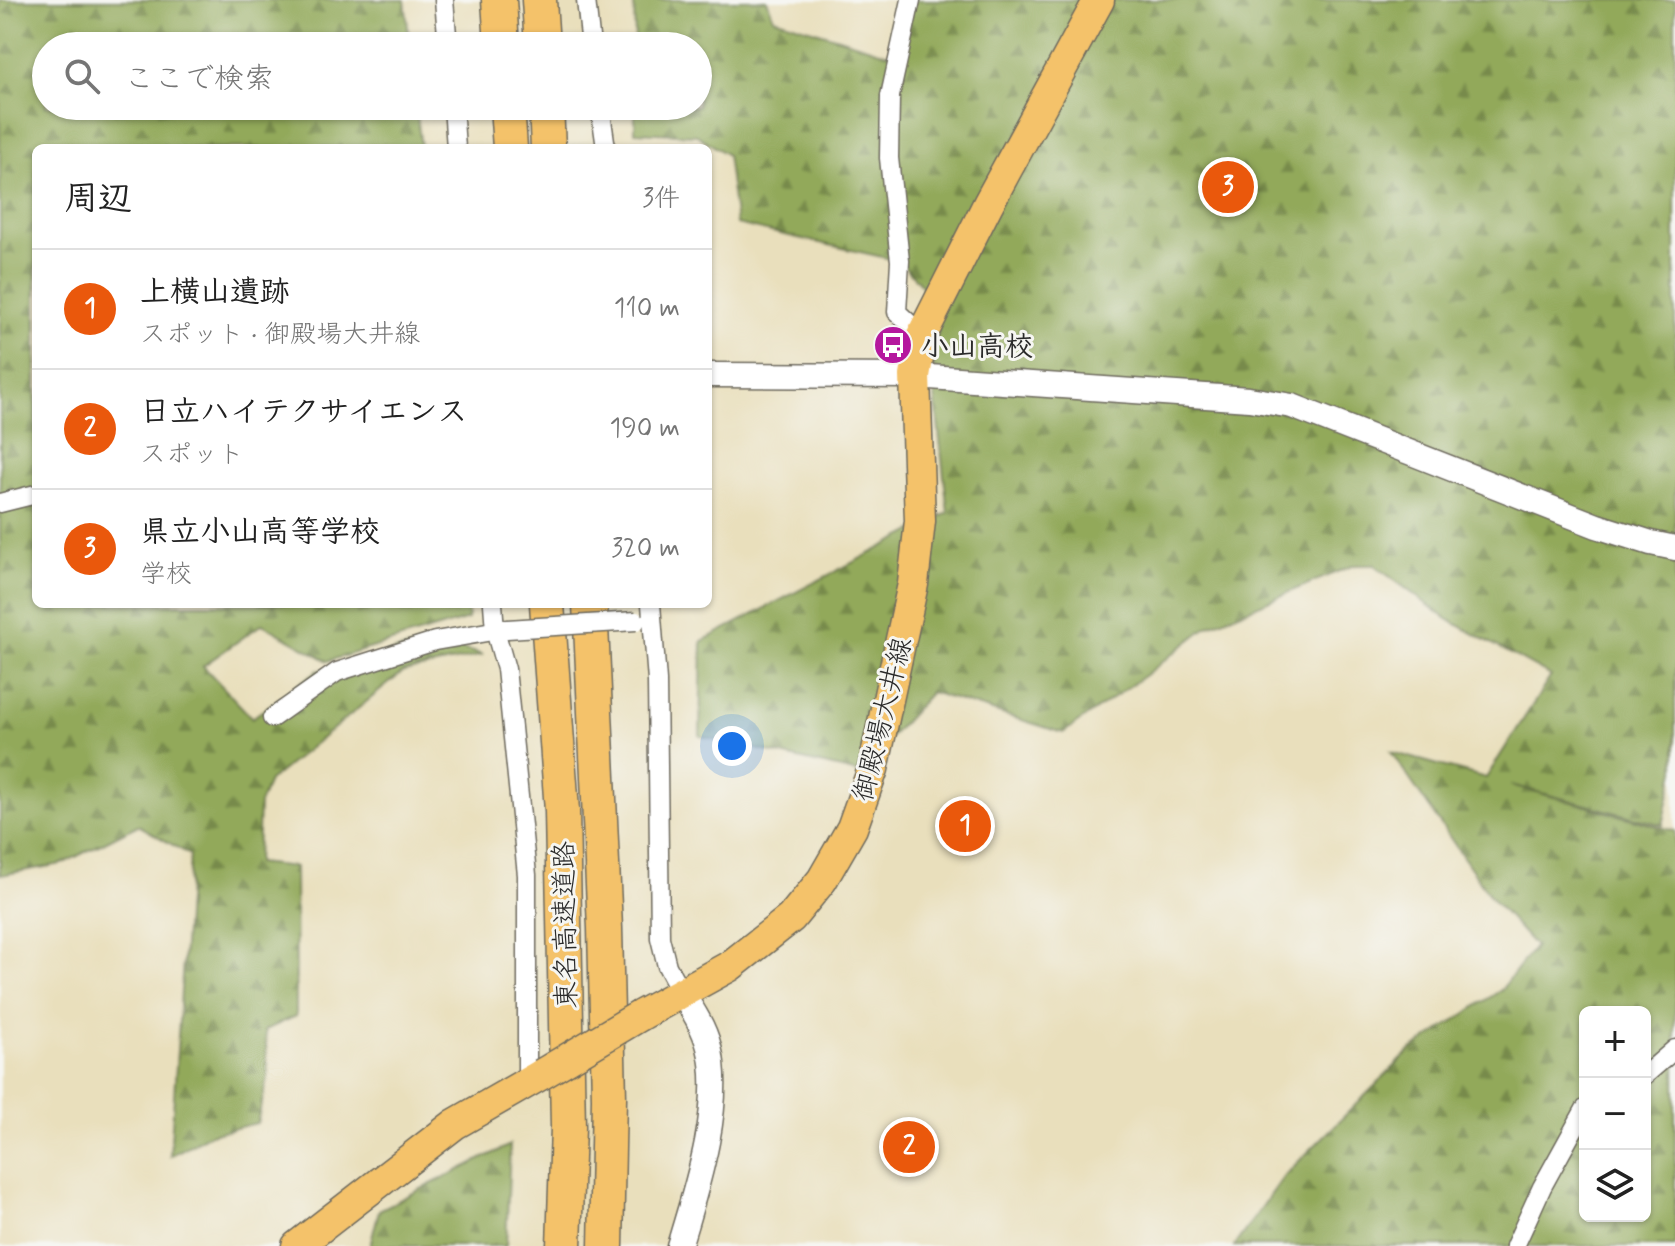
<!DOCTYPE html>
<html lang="ja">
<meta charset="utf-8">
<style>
:root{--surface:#fff;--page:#f6f6f6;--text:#222;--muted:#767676;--line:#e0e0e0;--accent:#ea580c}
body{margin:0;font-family:Mynerve,"Klee One",sans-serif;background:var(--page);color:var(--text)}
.controls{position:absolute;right:24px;bottom:24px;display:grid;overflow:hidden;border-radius:12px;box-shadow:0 2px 6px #0004}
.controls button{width:72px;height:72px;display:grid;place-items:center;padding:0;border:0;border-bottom:2px solid var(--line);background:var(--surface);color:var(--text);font:40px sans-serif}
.you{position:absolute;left:732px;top:746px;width:28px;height:28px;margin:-20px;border:6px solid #fff;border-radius:50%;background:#1a73e8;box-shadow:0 0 0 12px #1a73e833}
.badge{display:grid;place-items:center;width:52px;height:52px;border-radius:50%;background:var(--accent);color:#fff;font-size:26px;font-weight:700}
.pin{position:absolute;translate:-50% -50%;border:4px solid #fff;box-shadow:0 2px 8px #0006}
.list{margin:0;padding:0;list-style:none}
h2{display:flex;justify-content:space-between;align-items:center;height:104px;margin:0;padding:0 32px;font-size:34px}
h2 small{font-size:26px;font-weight:400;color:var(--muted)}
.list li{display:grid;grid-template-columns:52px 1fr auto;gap:24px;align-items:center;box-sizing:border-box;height:120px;padding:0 32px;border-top:2px solid var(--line)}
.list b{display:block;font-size:30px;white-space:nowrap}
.list p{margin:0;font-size:26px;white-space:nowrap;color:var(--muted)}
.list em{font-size:26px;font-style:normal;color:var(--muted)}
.icon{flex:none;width:44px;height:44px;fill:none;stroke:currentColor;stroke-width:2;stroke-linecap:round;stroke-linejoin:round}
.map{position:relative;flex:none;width:1675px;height:1246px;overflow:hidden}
.search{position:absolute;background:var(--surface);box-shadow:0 2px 6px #0004;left:32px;top:32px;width:680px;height:88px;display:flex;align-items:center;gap:20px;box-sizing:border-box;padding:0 28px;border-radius:44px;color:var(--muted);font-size:30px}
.panel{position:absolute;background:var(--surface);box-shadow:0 2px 6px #0004;left:32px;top:144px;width:680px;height:464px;border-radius:12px}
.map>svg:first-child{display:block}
.forest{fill:url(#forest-firs);stroke:#5e6a42;stroke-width:2;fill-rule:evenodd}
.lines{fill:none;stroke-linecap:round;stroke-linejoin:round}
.minor-casing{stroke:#6e6a5e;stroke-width:21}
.tertiary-casing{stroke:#6e6a5e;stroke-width:27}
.primary-casing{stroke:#6e6a5e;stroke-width:33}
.motorway-casing{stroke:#6e6a5e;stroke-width:37}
.minor{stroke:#fff;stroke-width:18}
.tertiary{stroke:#fff;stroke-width:24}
.primary{stroke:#f4c26a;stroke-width:30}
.motorway{stroke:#f4c26a;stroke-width:34}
.minor-bridge-casing{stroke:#6e6a5e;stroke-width:21;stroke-linecap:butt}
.primary-bridge-casing{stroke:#6e6a5e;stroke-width:33;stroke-linecap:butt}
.minor-bridge{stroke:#fff;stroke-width:18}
.primary-bridge{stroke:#f4c26a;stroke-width:30}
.labels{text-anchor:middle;stroke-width:6;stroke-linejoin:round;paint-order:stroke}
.poi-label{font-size:28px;font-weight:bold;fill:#2b2b2b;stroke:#f6f6f2;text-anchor:start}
.street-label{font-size:28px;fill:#2b2b2b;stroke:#f6f6f2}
</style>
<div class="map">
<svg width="1675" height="1246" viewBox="0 0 1675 1246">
<defs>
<pattern id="forest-firs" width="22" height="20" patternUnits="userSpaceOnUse" patternTransform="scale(2)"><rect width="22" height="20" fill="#92a95a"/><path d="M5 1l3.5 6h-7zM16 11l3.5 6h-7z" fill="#778a4b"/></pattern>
</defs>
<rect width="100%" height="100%" fill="#f6f6f2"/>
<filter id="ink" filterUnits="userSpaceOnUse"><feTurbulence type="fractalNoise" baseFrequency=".0125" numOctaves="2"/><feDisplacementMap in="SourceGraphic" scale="16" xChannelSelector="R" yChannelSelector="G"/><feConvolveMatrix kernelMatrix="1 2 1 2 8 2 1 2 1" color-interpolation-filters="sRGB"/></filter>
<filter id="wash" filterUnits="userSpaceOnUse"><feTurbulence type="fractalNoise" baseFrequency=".006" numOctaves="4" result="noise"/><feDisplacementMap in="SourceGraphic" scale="32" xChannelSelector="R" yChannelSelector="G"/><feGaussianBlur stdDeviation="1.8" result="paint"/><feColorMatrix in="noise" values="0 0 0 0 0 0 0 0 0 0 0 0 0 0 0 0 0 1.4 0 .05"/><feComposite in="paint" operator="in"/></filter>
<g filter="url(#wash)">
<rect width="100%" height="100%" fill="#e9dfbc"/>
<path class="forest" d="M 0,0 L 405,0 L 410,46 L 46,46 L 46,106 L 416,106 L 421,148 L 36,148 L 36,604 L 467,604 L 468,619 L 328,661 L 262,624 L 203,666 L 252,718 L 317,671 L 435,641 L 483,655 L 403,672 L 269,781 L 259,804 L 257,863 L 295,867 L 296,1016 L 265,1030 L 268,1076 L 257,1123 L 210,1134 L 170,1156 L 190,855 L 138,825 L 62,864 L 0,875 Z
M 634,0 L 767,0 L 774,18 L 896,56 L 903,0 L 1675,0 L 1675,770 L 1663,825 L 1511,785 L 1675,831 L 1675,1246 L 1234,1246 L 1285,1175 L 1411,1050 L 1501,990 L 1535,946 L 1492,899 L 1391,752 L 1486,778 L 1551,676 L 1447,619 L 1374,565 L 1354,565 L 1208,626 L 1151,671 L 1063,733 L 931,692 L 858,773 L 700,736 L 702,641 L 948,513 L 923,287 L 900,261 L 736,224 L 727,155 L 697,135 L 635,132 L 635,106 L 698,106 L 698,46 L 635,46 ZM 1585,1012 L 1645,1012 L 1645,1216 L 1585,1216 Z
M 510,1145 L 506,1246 L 370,1246 L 379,1210 Z"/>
</g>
<g filter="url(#ink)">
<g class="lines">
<defs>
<path id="minor" d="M 444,0 L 448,46
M 586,0 L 591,46
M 911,0 L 890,96 L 889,158 L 900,261 L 897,312 L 922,335
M 453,106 L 456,148
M 600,106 L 606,148
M 0,503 L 36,494
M 493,604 L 495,630 L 506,669 L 527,875 L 527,1082
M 651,604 L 657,681 L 660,938 L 667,966 L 681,992
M 272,718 L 337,672 L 435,641 L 504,629
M 1645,1075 L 1675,1049
M 1515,1246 L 1542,1187 L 1585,1109"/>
<path id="tertiary" d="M 708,375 L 915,376 L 1249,399 L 1292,406 L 1597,526 L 1651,543 L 1675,548
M 679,1246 C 696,1190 724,1104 709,1047 C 704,1027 692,1009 681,992"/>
<path id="primary" d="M 641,1015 L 730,966 L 791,918 L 822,880 L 852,828 L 873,769 L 913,584 L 920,521 L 915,376 L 922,335 L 988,204 L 1099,0
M 297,1246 L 455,1124 L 542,1074"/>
<path id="motorway" d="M 499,0 L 502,46
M 539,0 L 542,46
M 507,106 L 510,148
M 546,106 L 548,148
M 547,604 L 562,811 L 568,1127 L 564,1246
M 590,604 L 605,928 L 609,1098 L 606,1246"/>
</defs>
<use href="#minor" class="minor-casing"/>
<use href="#tertiary" class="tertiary-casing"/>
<use href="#primary" class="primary-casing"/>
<use href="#motorway" class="motorway-casing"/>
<use href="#minor" class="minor"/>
<use href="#tertiary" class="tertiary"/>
<use href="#primary" class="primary"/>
<use href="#motorway" class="motorway"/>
<defs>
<path id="minor-bridge" d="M 507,629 L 636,621"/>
<path id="primary-bridge" d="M 542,1074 L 641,1015"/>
</defs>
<use href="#minor-bridge" class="minor-bridge-casing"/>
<use href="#primary-bridge" class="primary-bridge-casing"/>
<use href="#minor-bridge" class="minor-bridge"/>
<use href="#primary-bridge" class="primary-bridge"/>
</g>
</g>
<defs>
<symbol id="bus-disc" viewBox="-11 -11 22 22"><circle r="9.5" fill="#b5179e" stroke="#f6f6f2"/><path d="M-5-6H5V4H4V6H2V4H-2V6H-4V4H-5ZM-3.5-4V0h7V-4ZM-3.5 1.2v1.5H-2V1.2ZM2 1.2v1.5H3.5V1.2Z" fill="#fff"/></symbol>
</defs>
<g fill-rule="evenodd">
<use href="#bus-disc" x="871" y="323" width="44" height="44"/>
</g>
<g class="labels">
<g class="poi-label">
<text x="921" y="355">小山高校</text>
</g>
<g class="street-label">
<text transform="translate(881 719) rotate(-76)" y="10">御殿場大井線</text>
<text transform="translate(564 925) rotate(-91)" y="10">東名高速道路</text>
</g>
</g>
</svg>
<div class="controls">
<button>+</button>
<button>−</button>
<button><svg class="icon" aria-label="layers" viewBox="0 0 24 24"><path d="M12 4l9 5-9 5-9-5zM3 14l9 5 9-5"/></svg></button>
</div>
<div class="you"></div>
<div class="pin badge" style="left:965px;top:826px">1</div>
<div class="pin badge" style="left:909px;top:1147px">2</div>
<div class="pin badge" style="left:1228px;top:187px">3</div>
<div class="search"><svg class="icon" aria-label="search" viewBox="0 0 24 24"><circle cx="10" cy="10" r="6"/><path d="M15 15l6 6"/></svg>ここで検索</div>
<section class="panel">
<h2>周辺<small>3件</small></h2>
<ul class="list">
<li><span class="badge">1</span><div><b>上横山遺跡</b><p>スポット · 御殿場大井線</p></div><em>110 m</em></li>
<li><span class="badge">2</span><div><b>日立ハイテクサイエンス</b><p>スポット</p></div><em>190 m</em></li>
<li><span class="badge">3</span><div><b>県立小山高等学校</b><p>学校</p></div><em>320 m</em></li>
</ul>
</section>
</div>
